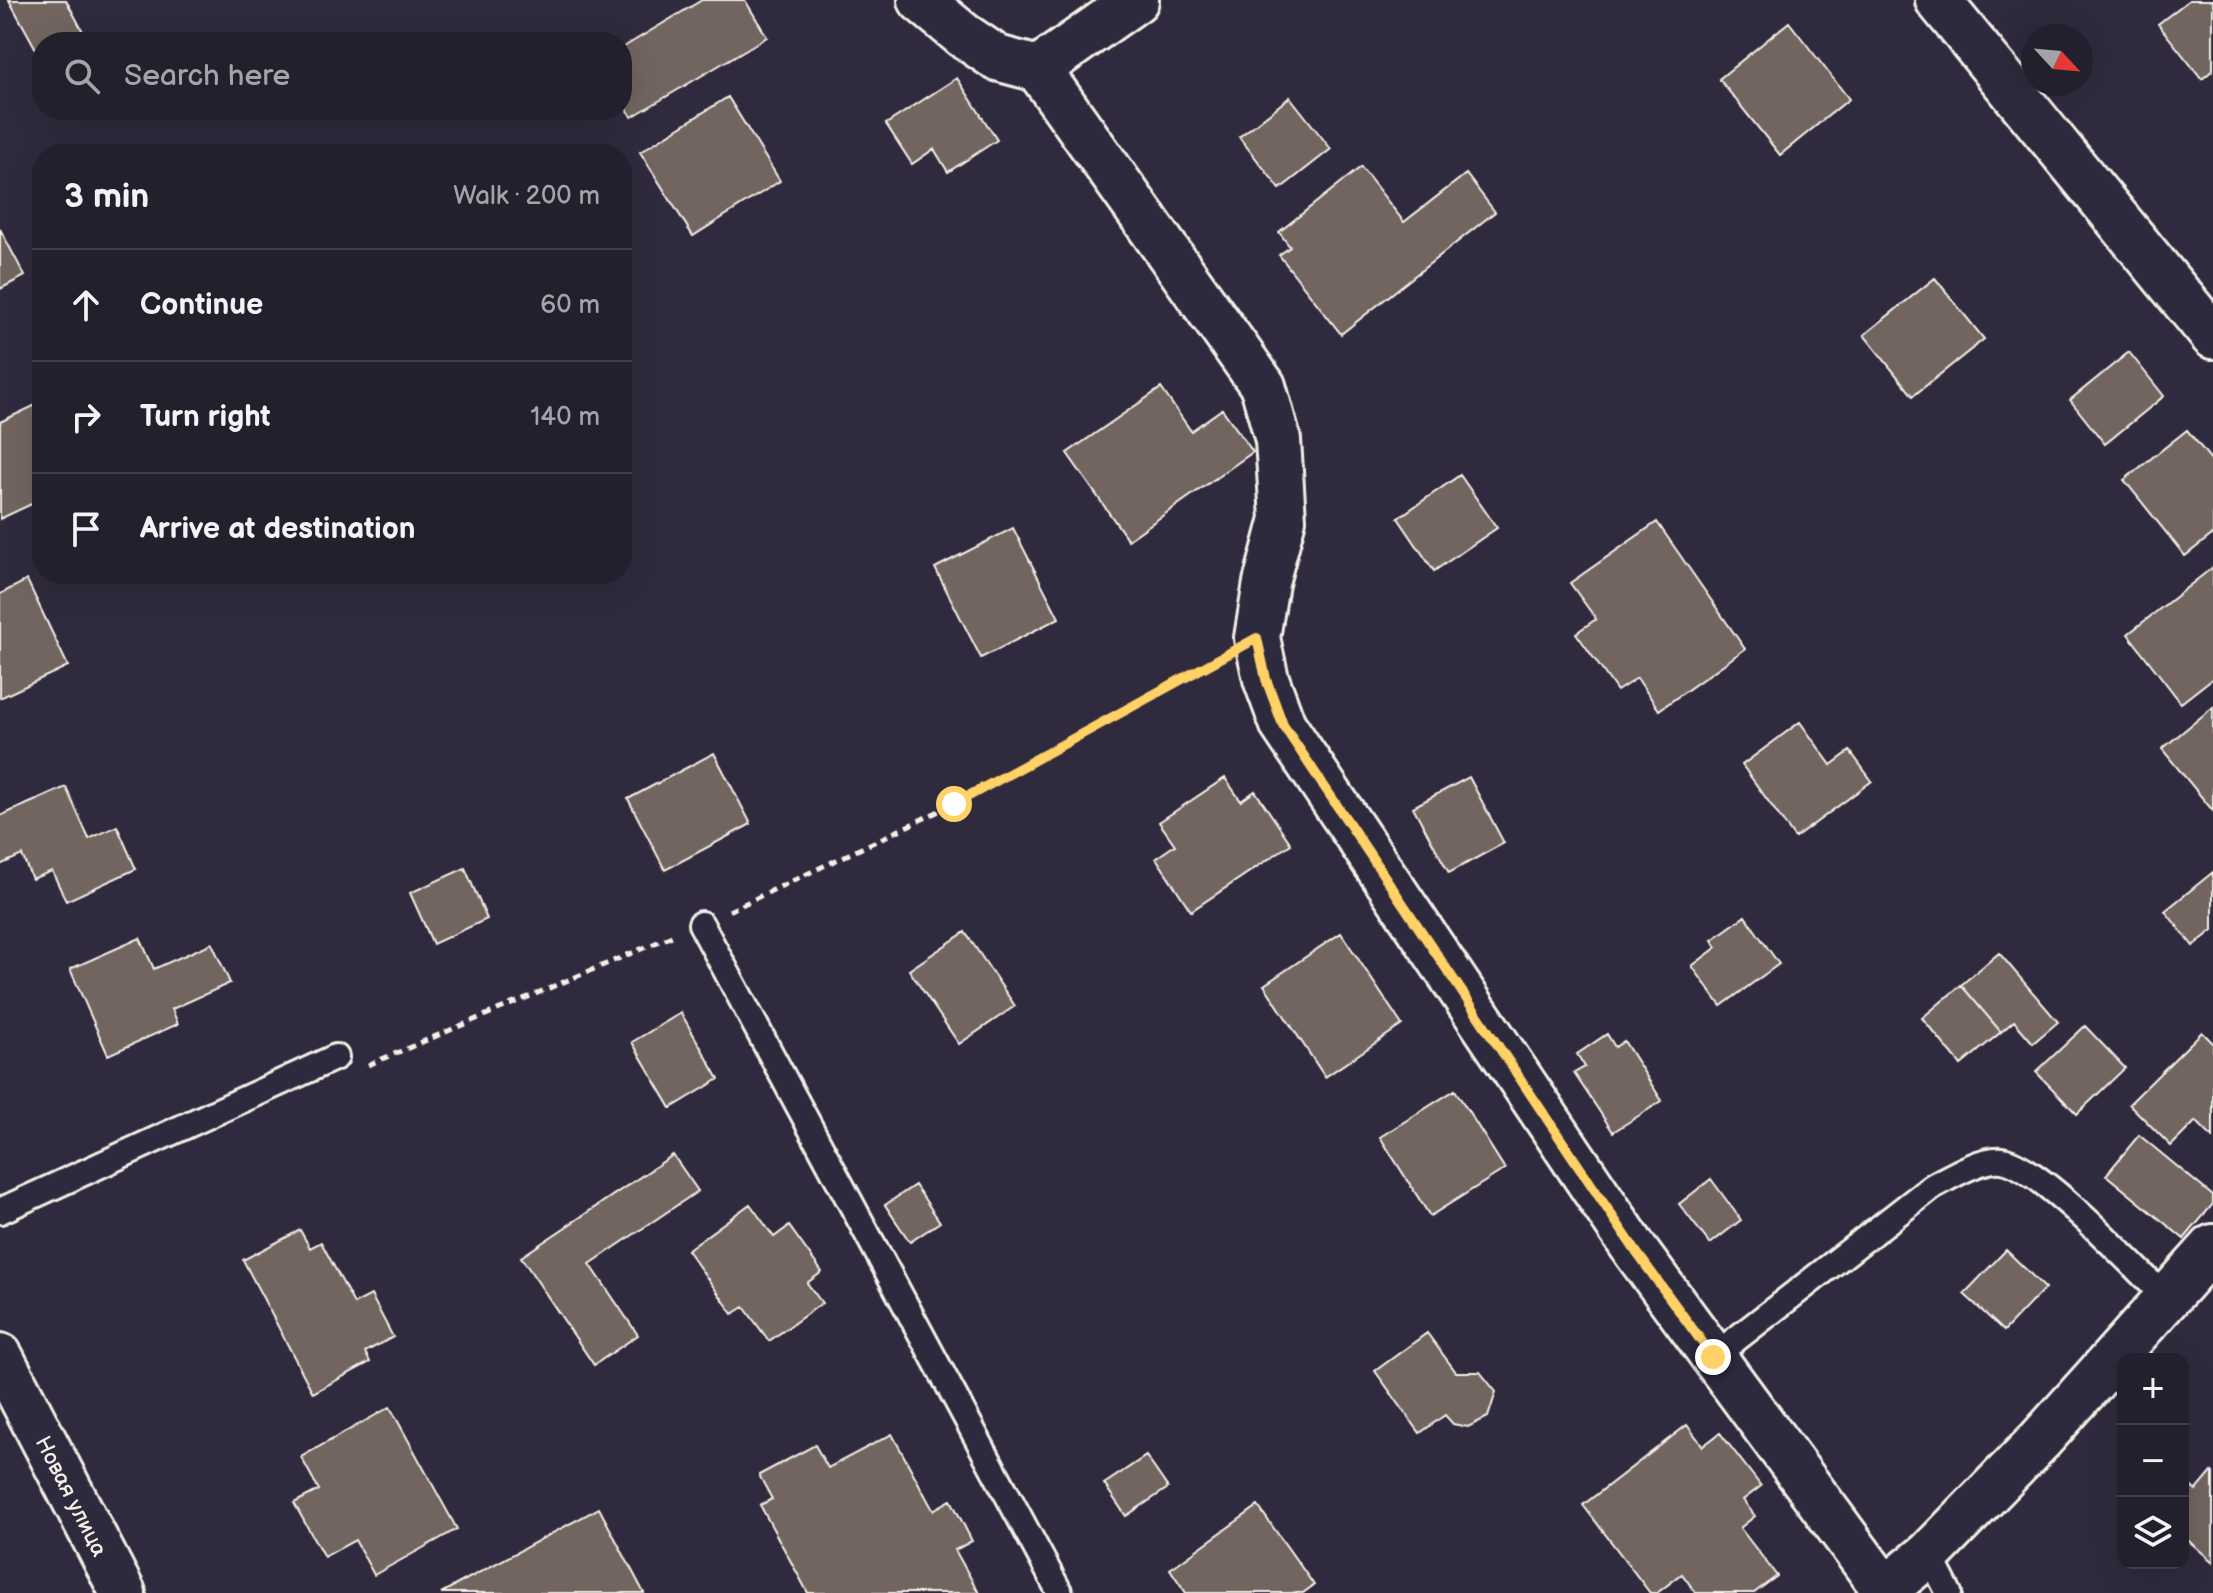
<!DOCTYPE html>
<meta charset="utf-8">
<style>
:root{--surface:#23202e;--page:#2f2d3a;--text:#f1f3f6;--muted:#a3a3aa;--line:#403e4a}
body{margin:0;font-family:"Balsamiq Sans",sans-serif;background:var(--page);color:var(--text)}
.controls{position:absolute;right:24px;bottom:24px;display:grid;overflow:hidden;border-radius:16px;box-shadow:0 8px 32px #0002}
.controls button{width:72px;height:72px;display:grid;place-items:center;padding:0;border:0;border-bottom:2px solid var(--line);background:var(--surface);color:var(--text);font:40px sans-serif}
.compass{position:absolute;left:2021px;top:24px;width:72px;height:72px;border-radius:50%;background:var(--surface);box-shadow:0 8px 32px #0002;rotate:116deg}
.stop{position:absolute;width:24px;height:24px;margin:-18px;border:6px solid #ffd166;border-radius:50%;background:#fff}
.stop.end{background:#ffd166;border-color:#fff;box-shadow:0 2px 8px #0008}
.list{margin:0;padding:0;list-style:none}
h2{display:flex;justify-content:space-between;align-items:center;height:104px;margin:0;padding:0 32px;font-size:34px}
h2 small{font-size:26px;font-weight:400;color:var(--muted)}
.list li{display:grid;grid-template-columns:52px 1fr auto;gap:24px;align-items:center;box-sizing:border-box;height:112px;padding:0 32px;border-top:2px solid var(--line)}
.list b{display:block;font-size:30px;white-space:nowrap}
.list em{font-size:26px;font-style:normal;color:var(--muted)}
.icon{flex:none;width:44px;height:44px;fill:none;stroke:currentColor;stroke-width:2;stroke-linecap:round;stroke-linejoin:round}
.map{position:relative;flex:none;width:2213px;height:1593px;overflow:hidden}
.search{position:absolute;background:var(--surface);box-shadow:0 8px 32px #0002;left:32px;top:32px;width:600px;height:88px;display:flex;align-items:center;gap:20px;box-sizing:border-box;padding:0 28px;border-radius:32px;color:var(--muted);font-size:30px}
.panel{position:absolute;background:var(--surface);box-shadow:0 8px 32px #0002;left:32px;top:144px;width:600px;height:440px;border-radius:32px}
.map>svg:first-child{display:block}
.building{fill:#726561;stroke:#f4f1e8;stroke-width:2}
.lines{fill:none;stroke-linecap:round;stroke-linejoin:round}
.service-casing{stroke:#f4f1e8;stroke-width:30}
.minor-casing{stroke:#f4f1e8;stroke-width:50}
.tertiary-casing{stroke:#f4f1e8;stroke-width:50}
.path{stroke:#f4f1e8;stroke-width:5;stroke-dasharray:8 6;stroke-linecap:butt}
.service{stroke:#2f2a3d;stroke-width:24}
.minor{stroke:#2f2a3d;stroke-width:44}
.tertiary{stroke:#2f2a3d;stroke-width:44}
.route{stroke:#ffd166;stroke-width:10}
.labels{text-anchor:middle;stroke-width:6;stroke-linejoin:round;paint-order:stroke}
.street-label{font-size:22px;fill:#f4f1e8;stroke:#2f2a3d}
</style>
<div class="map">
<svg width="2213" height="1593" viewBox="0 0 2213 1593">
<rect width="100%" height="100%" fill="#2f2a3d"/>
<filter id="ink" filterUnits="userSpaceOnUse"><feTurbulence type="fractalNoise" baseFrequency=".0125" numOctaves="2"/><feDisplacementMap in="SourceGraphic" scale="16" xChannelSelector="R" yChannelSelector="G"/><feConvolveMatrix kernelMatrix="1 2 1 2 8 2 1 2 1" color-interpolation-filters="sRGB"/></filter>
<g filter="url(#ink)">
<path class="building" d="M 9,0 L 66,0 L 86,37 L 77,42 L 42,42 L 42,60 Z
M 702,0 L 745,0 L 767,37 L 632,117 L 622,101 L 622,48 Z
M 2189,0 L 2213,0 L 2213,70 L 2202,79 L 2158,24 Z
M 1789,22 L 1849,99 L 1780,155 L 1719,79 Z
M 957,78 L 997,140 L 948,172 L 934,149 L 912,164 L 886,124 Z
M 728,97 L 780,181 L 693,236 L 640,152 Z
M 1290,97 L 1331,149 L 1280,189 L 1239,137 Z
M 1361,167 L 1404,222 L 1466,174 L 1495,212 L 1341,334 L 1279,255 L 1290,247 L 1279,232 Z
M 0,229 L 25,276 L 0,289 Z
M 1935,278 L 1984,339 L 1913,396 L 1864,335 Z
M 2129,352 L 2164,396 L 2105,444 L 2070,400 Z
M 1161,388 L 1191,431 L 1222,409 L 1253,452 L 1128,540 L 1067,453 Z
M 42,402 L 42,499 L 0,519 L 0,422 Z
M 2187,430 L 2213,462 L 2213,534 L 2185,556 L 2124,480 Z
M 1460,475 L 1497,528 L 1434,571 L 1398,518 Z
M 1657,522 L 1745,649 L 1659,710 L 1637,678 L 1617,691 L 1576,633 L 1596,619 L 1570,583 Z
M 1013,528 L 1059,618 L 981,658 L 935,568 Z
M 2213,567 L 2213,678 L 2181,703 L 2128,634 Z
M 27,580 L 68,666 L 0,698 L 0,594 Z
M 2213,707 L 2213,811 L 2162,749 Z
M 1800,722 L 1831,765 L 1850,751 L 1872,781 L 1795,838 L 1742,765 Z
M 714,753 L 751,824 L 665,870 L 628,799 Z
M 1469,777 L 1504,843 L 1449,873 L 1413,807 Z
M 1225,778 L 1241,801 L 1255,791 L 1291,844 L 1191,911 L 1156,858 L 1175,845 L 1159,822 Z
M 66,787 L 89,839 L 117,826 L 136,869 L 66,901 L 52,871 L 32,879 L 22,855 L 0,865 L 0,816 Z
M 465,868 L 487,919 L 433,944 L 410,893 Z
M 2213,872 L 2213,930 L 2193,946 L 2165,911 Z
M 1745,916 L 1779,964 L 1721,1006 L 1692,966 L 1717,947 L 1712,940 Z
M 965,932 L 1015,1006 L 959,1044 L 909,970 Z
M 1341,933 L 1402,1025 L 1325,1077 L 1264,985 Z
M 140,938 L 154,969 L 212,943 L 230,983 L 172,1009 L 178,1024 L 108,1055 L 70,969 Z
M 1999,953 L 2058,1022 L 2033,1043 L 2014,1021 L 2001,1032 L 1961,985 Z
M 1961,985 L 2001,1032 L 1961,1065 L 1922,1018 Z
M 681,1013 L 719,1079 L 671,1108 L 632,1042 Z
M 2085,1026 L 2125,1068 L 2077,1114 L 2036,1072 Z
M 2202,1032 L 2213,1043 L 2213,1138 L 2196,1121 L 2171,1146 L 2129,1104 Z
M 1607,1034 L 1615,1047 L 1624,1041 L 1662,1101 L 1613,1132 L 1574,1073 L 1585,1067 L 1577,1054 Z
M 1455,1090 L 1505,1169 L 1430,1216 L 1380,1137 Z
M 2139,1135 L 2213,1196 L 2213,1204 L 2184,1239 L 2106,1175 Z
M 673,1155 L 698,1191 L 590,1264 L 638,1335 L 594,1365 L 521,1257 Z
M 1711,1179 L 1741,1220 L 1710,1244 L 1679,1204 Z
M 915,1185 L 940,1222 L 910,1242 L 885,1205 Z
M 750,1204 L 774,1237 L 789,1226 L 822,1272 L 807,1283 L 822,1303 L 769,1341 L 744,1307 L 733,1314 L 687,1250 Z
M 300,1230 L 310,1248 L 321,1242 L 354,1304 L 371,1295 L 393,1337 L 365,1352 L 370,1362 L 313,1393 L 243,1260 Z
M 2006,1250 L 2045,1288 L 2004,1331 L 1964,1294 Z
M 1427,1333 L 1456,1372 L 1480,1372 L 1496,1392 L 1488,1417 L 1468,1427 L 1453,1424 L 1445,1415 L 1420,1433 L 1375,1371 Z
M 390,1407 L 457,1529 L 374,1575 L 355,1540 L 324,1557 L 294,1503 L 319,1490 L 301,1457 Z
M 1687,1425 L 1703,1446 L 1720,1433 L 1761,1486 L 1743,1500 L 1755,1516 L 1740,1528 L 1777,1576 L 1754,1593 L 1696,1593 L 1682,1574 L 1657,1593 L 1650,1593 L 1583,1505 Z
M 892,1434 L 933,1510 L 951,1500 L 972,1541 L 955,1550 L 979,1593 L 808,1593 L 760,1505 L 772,1499 L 759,1475 L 815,1445 L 828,1468 Z
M 1146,1456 L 1168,1488 L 1126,1516 L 1104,1484 Z
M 2212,1472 L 2213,1473 L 2213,1562 L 2183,1536 L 2183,1479 L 2196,1491 Z
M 1258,1506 L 1314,1585 L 1303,1593 L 1186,1593 L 1170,1569 Z
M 599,1508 L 644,1593 L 441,1593 Z"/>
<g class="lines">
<defs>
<path id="service" d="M 701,924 L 1060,1593
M 0,1211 L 336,1057
M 1713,1357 L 1933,1186 C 1950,1177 1981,1158 2002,1160 C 2039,1165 2136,1269 2166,1298
M 1929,1554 L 1949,1593"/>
<path id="minor" d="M 921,0 L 963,35 L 997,58 L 1038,69
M 1136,0 L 1038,69 L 1263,386 L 1278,440 L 1283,519 L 1266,583 L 1257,638 L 1266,679 L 1283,725 L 1637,1253 L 1885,1590
M 1938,0 L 2213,336
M 1881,1593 L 1929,1554 L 2040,1440 L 2213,1247"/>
<path id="tertiary" d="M 0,1356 L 123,1593"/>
</defs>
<use href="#service" class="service-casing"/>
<use href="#minor" class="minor-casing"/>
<use href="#tertiary" class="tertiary-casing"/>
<path class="path" d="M 729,911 L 954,804 L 1218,660
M 368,1065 L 672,936"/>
<use href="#service" class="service"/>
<use href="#minor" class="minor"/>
<use href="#tertiary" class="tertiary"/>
</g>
</g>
<g class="lines" filter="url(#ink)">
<path class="route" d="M 954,804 L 1257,638 L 1266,679 L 1283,725 L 1637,1253 L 1713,1357"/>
</g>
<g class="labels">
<g class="street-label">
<text transform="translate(72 1496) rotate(63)" y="8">Новая улица</text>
</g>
</g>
</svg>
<div class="controls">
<button>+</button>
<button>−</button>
<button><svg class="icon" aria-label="layers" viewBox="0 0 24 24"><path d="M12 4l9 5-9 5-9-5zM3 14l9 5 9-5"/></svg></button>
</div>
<svg class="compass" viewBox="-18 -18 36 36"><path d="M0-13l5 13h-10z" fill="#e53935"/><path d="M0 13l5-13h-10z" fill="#a3a3aa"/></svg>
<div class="stop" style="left:954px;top:804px"></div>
<div class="stop end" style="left:1713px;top:1357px"></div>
<div class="search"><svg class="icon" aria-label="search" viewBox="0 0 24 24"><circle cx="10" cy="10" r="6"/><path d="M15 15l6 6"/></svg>Search here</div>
<section class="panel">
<h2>3 min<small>Walk · 200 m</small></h2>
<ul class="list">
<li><svg class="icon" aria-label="ahead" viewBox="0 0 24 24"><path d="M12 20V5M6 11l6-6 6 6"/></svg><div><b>Continue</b></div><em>60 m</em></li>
<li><svg class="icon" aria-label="right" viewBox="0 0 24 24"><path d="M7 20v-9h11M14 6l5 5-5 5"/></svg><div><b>Turn right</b></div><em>140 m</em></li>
<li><svg class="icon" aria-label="arrive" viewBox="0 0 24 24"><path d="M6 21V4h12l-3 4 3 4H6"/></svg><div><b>Arrive at destination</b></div></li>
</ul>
</section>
</div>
